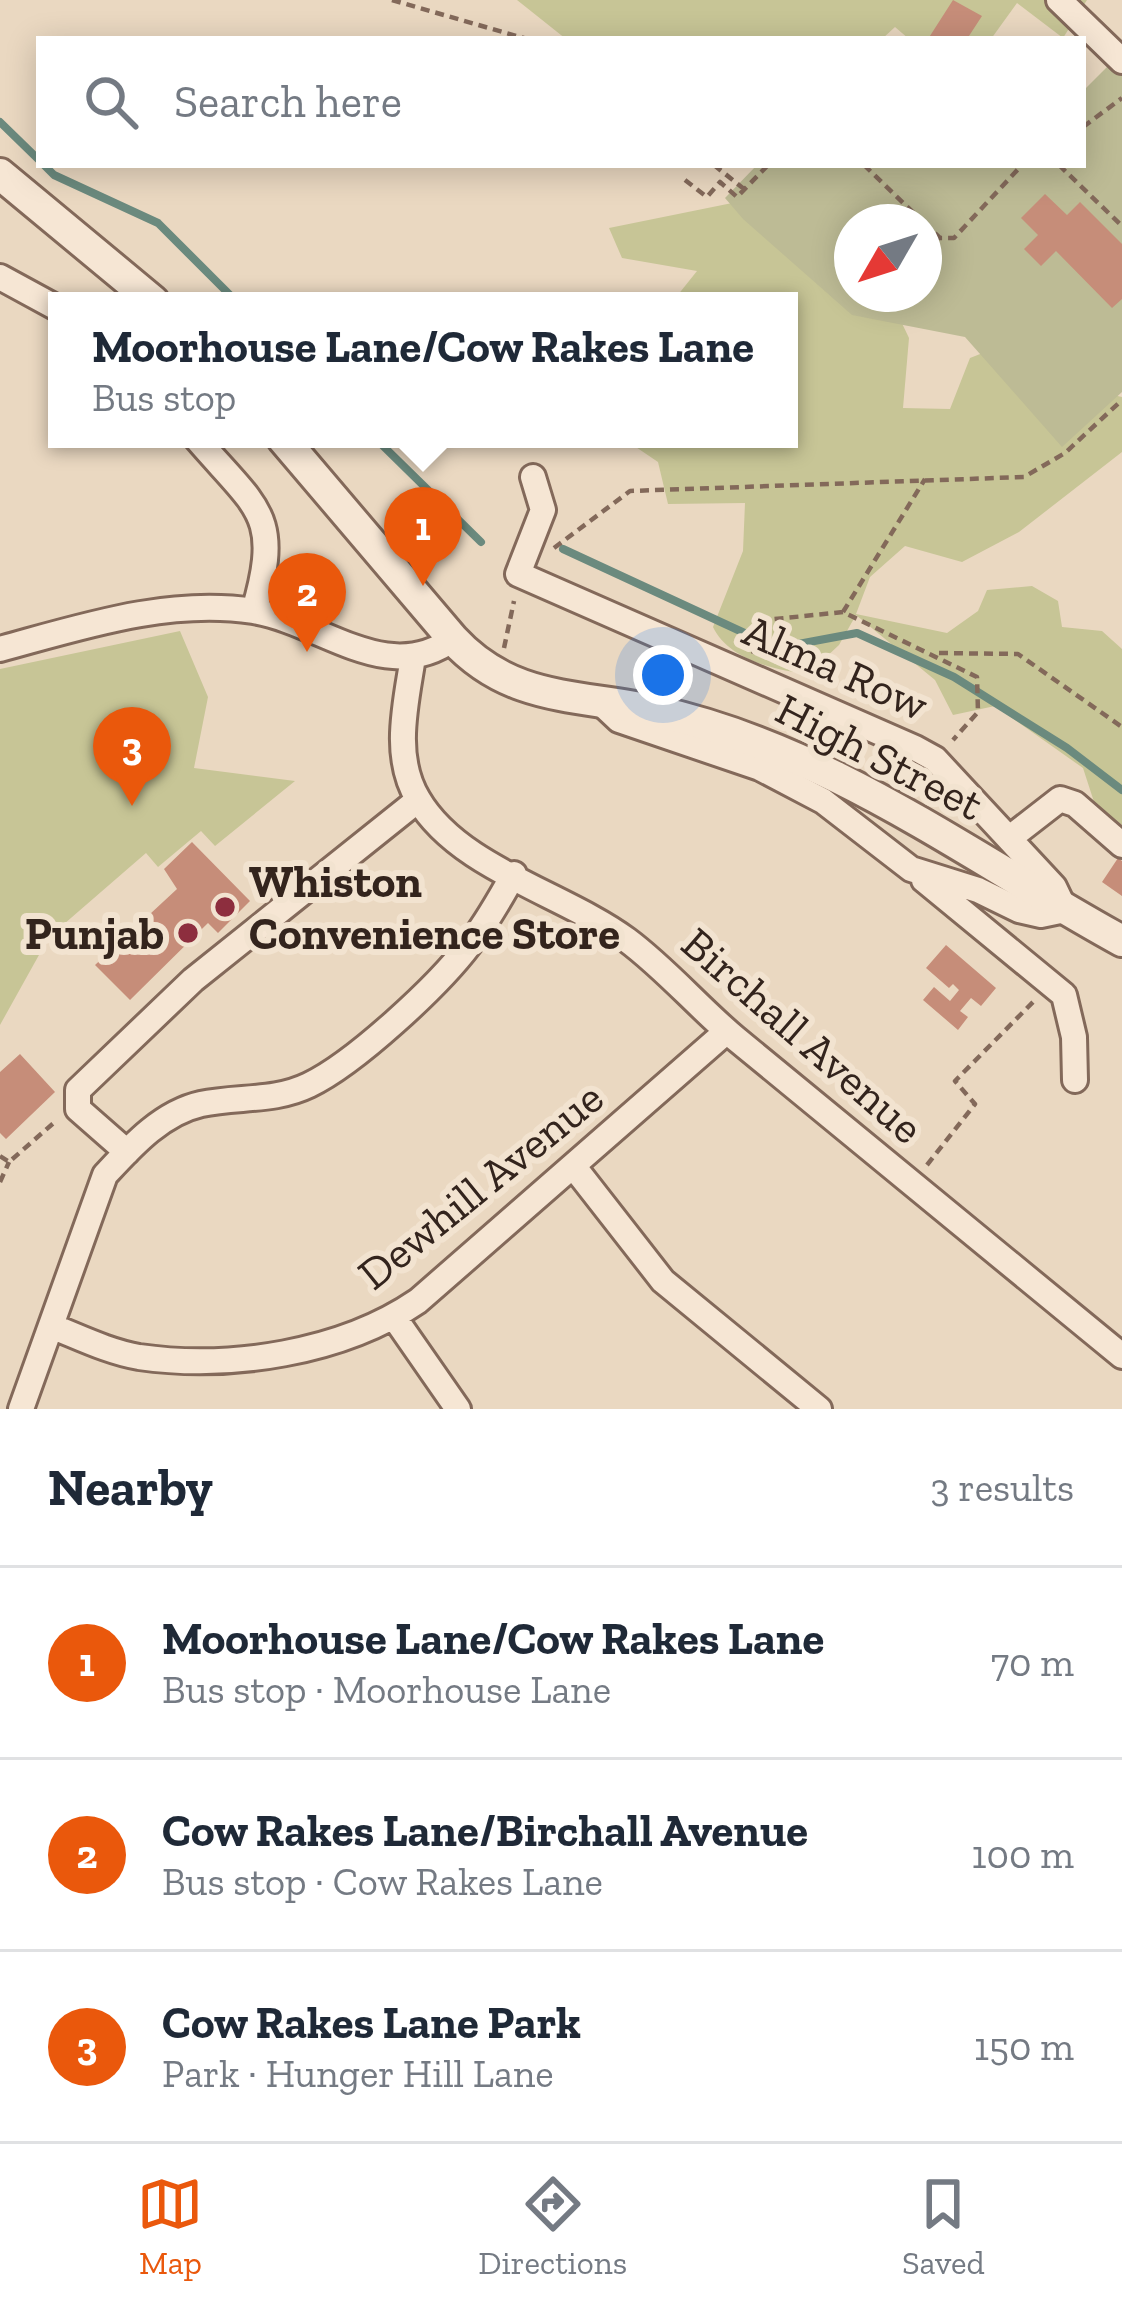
<!DOCTYPE html>
<meta charset="utf-8">
<style>
:root{--surface:#fff;--page:#f2f2f3;--text:#1f2937;--muted:#747a83;--line:#e0e1e3;--accent:#ea580c}
body{margin:0;font-family:"Zilla Slab",serif;background:var(--page);color:var(--text)}
.compass{position:absolute;left:834px;top:204px;width:108px;height:108px;border-radius:50%;background:var(--surface);box-shadow:0 6px 30px #0003;rotate:231deg}
.you{position:absolute;left:663px;top:675px;width:42px;height:42px;margin:-30px;border:9px solid #fff;border-radius:50%;background:#1a73e8;box-shadow:0 0 0 18px #1a73e833}
.badge{display:grid;place-items:center;width:78px;height:78px;border-radius:50%;background:var(--accent);color:#fff;font-size:39px;font-weight:700}
.pin{position:absolute;translate:-50% -99px;filter:drop-shadow(0 3px 6px #0008)}
.pin::after{content:'';position:absolute;top:63px;width:42px;height:36px;background:inherit;clip-path:polygon(0 0,100% 0,50% 100%)}
.popup{position:absolute;left:48px;top:292px;width:750px;height:156px;box-sizing:border-box;display:grid;place-content:center;border-radius:0px;background:var(--surface);filter:drop-shadow(0 3px 9px #0005);font-size:39px;white-space:nowrap;color:var(--muted)}
.popup b{font-size:45px;color:var(--text)}
.popup::after{content:'';position:absolute;left:50%;top:100%;margin-left:-24px;border:24px solid transparent;border-top-color:var(--surface)}
.list{margin:0;padding:0;list-style:none}
h2{display:flex;justify-content:space-between;align-items:center;height:156px;margin:0;padding:0 48px;font-size:51px}
h2 small{font-size:39px;font-weight:400;color:var(--muted)}
.list li{display:grid;grid-template-columns:78px 1fr auto;gap:36px;align-items:center;box-sizing:border-box;height:192px;padding:0 48px;border-top:3px solid var(--line)}
.list b{display:block;font-size:45px;white-space:nowrap}
.list p{margin:0;font-size:39px;white-space:nowrap;color:var(--muted)}
.list em{font-size:39px;font-style:normal;color:var(--muted)}
.icon{flex:none;width:66px;height:66px;fill:none;stroke:currentColor;stroke-width:2;stroke-linecap:round;stroke-linejoin:round}
.map{position:relative;flex:none;width:1122px;height:1409px;overflow:hidden}
.search{position:absolute;background:var(--surface);box-shadow:0 6px 30px #0003;left:36px;right:36px;top:36px;height:132px;display:flex;align-items:center;gap:30px;box-sizing:border-box;padding:0 42px;border-radius:0px;color:var(--muted);font-size:45px}
.sheet{height:732px;background:var(--surface)}
nav{display:flex;justify-content:space-around;align-items:center;box-sizing:border-box;height:168px;border-top:3px solid var(--line);background:var(--surface);font-size:33px;color:var(--muted)}
nav a{display:grid;justify-items:center;gap:6px}
nav .on{color:var(--accent)}
.map>svg:first-child{display:block}
.green{fill:#c7c596}
.cemetery{fill:#bdbb95;fill-rule:evenodd}
.lines{fill:none;stroke-linecap:round;stroke-linejoin:round}
.stream{stroke:#6b8a7e;stroke-width:8}
.building{fill:#c68d79}
.minor-casing{stroke:#83695a;stroke-width:30}
.tertiary-casing{stroke:#83695a;stroke-width:36}
.path{stroke:#83695a;stroke-width:4.5;stroke-dasharray:9 6;stroke-linecap:butt}
.minor{stroke:#f6e6d4;stroke-width:24}
.tertiary{stroke:#f6e6d4;stroke-width:30}
.poi-dot{fill:#8d2e3e;stroke:#f2e3d0;stroke-width:4.5}
.labels{text-anchor:middle;stroke-width:12;stroke-linejoin:round;paint-order:stroke}
.street-label{font-size:45px;fill:#33241d;stroke:#f2e3d0}
.poi-label{font-size:45px;font-weight:bold;fill:#33241d;stroke:#f2e3d0;text-anchor:start}
</style>
<div class="map">
<svg width="1122" height="1409" viewBox="0 0 1122 1409">
<rect width="100%" height="100%" fill="#ead8c1"/>
<path class="green" d="M 517,0 L 1087,0 L 1063,38 L 1017,3 L 991,39 L 909,39 L 895,27 L 882,39 L 566,39 Z
M 752,199 L 852,294 L 888,294 L 909,338 L 903,408 L 950,409 L 970,358 L 1003,345 L 1078,387 L 1122,397 L 1122,452 L 1019,532 L 962,562 L 905,546 L 870,577 L 856,614 L 947,633 L 978,611 L 987,590 L 1032,586 L 1058,601 L 1062,627 L 1102,631 L 1122,649 L 1122,825 L 1096,808 L 1083,768 L 995,706 L 953,715 L 935,680 L 856,615 L 839,645 L 808,674 C 774,670 728,659 713,627 L 743,551 L 745,503 L 668,504 L 658,462 L 624,439 L 789,439 L 789,301 L 673,301 L 697,271 L 622,258 L 609,228 Z
M 180,631 L 208,697 L 194,768 L 295,781 L 215,846 L 201,831 L 158,867 L 146,853 L 49,937 L 0,1025 L 0,669 Z"/>
<path class="cemetery" d="M 1109,65 L 1122,76 L 1122,392 L 1062,447 L 965,337 L 852,315 L 743,219 L 725,198 L 757,165 L 1083,165 L 1083,91 ZM 852,222 L 924,222 L 924,294 L 852,294 Z"/>
<g class="lines">
<path class="stream" d="M 0,122 L 39,160
M 44,165 L 54,175 L 158,223 L 236,301
M 376,439 L 481,542
M 563,549 L 777,648 L 857,633 L 954,677 L 1067,748 L 1122,790"/>
</g>
<path class="building" d="M 953,0 L 982,16 L 967,39 L 928,39 Z
M 1045,194 L 1067,215 L 1080,202 L 1122,244 L 1122,299 L 1112,308 L 1056,251 L 1041,266 L 1024,249 L 1038,235 L 1021,218 Z
M 192,842 L 250,901 L 218,933 L 208,923 L 130,1000 L 95,965 L 177,889 L 164,869 Z
M 1118,858 L 1122,861 L 1122,896 L 1102,882 Z
M 946,945 L 996,988 L 981,1006 L 971,998 L 960,1011 L 968,1017 L 958,1030 L 923,1000 L 934,987 L 950,1001 L 959,990 L 953,984 L 949,988 L 926,968 Z
M 20,1054 L 55,1092 L 6,1139 L 0,1133 L 0,1072 Z"/>
<g class="lines">
<defs>
<path id="minor" d="M 1059,0 L 1122,61
M 0,277 L 57,308
M 197,439 C 258,510 282,514 254,611
M 533,477 L 543,510 L 518,574 L 915,748 L 935,759 L 1054,887 L 1065,910 L 1041,915 L 1019,910 L 978,890 L 911,869 L 823,801 L 760,768 L 619,720 L 602,704
M 0,649 C 81,627 168,598 253,611 C 322,622 386,687 453,639
M 413,657 C 406,703 392,756 418,799 C 458,868 565,894 627,940 C 666,969 698,1007 735,1038 C 864,1144 993,1250 1122,1356
M 1011,837 L 1060,799 L 1075,804 L 1122,845
M 924,880 L 1064,995 L 1074,1037 L 1075,1080
M 127,1152 L 78,1109 L 78,1090 L 193,980 L 418,800
M 574,1167 L 663,1281 L 819,1409
M 394,1317 L 458,1409
M 51,1326 C 79,1337 109,1352 139,1357 C 230,1370 342,1353 418,1301 L 727,1031
M 21,1409 L 105,1175 C 131,1147 161,1113 201,1104 C 238,1096 274,1102 309,1085 C 355,1063 438,986 469,945 C 487,923 500,898 514,874"/>
<path id="tertiary" d="M 0,174 L 153,301
M 283,439 L 453,639 C 511,702 578,694 655,711 C 829,749 969,857 1122,941"/>
</defs>
<use href="#minor" class="minor-casing"/>
<use href="#tertiary" class="tertiary-casing"/>
<path class="path" d="M 392,0 L 527,39
M 1083,127 L 1122,98
M 714,165 L 744,189
M 864,165 L 923,222
M 1059,165 L 1122,226
M 685,180 L 707,197 L 720,182 L 737,197 L 768,165
M 924,223 L 940,238 L 954,238 L 1022,165
M 554,548 L 630,491 L 1024,477 L 1065,453 L 1122,400
M 843,612 L 925,479
M 504,648 L 514,601
M 939,653 L 1018,654 L 1122,727
M 753,654 L 766,620 L 843,612 L 977,677 L 978,712 L 953,740
M 641,680 L 677,672
M 0,1156 L 9,1162 L 57,1120
M 927,1165 L 975,1104 L 955,1081 L 1035,1000
M 0,1182 L 9,1162"/>
<use href="#minor" class="minor"/>
<use href="#tertiary" class="tertiary"/>
</g>
<g class="poi-dot">
<circle cx="225" cy="907" r="12"/>
<circle cx="188" cy="933" r="12"/>
</g>
<g class="labels">
<g class="street-label">
<text transform="translate(836 667) rotate(24)" y="16">Alma Row</text>
<text transform="translate(880 756) rotate(27)" y="16">High Street</text>
<text transform="translate(803 1035) rotate(41)" y="16">Birchall Avenue</text>
<text transform="translate(480 1185) rotate(-39)" y="16">Dewhill Avenue</text>
</g>
<g class="poi-label">
<text x="249" y="897">Whiston<tspan x="249" dy="52">Convenience Store</tspan></text>
<text x="164" y="949" text-anchor="end">Punjab</text>
</g>
</g>
</svg>
<svg class="compass" viewBox="-18 -18 36 36"><path d="M0-13l5 13h-10z" fill="#e53935"/><path d="M0 13l5-13h-10z" fill="#747a83"/></svg>
<div class="you"></div>
<div class="pin badge" style="left:423px;top:586px">1</div>
<div class="popup"><b>Moorhouse Lane/Cow Rakes Lane</b>Bus stop</div>
<div class="pin badge" style="left:307px;top:652px">2</div>
<div class="pin badge" style="left:132px;top:806px">3</div>
<div class="search"><svg class="icon" aria-label="search" viewBox="0 0 24 24"><circle cx="10" cy="10" r="6"/><path d="M15 15l6 6"/></svg>Search here</div>
</div>
<section class="sheet">
<h2>Nearby<small>3 results</small></h2>
<ul class="list">
<li><span class="badge">1</span><div><b>Moorhouse Lane/Cow Rakes Lane</b><p>Bus stop · Moorhouse Lane</p></div><em>70 m</em></li>
<li><span class="badge">2</span><div><b>Cow Rakes Lane/Birchall Avenue</b><p>Bus stop · Cow Rakes Lane</p></div><em>100 m</em></li>
<li><span class="badge">3</span><div><b>Cow Rakes Lane Park</b><p>Park · Hunger Hill Lane</p></div><em>150 m</em></li>
</ul>
</section>
<nav>
<a class="on"><svg class="icon" aria-label="map" viewBox="0 0 24 24"><path d="M3 6l6-2 6 2 6-2v14l-6 2-6-2-6 2zM9 4v14M15 6v14"/></svg>Map</a>
<a><svg class="icon" aria-label="directions" viewBox="0 0 24 24"><path d="M12 3l9 9-9 9-9-9zM9 14v-3h6M13 9l2 2-2 2"/></svg>Directions</a>
<a><svg class="icon" aria-label="saved" viewBox="0 0 24 24"><path d="M7 4h10v16l-5-4-5 4z"/></svg>Saved</a>
</nav>
